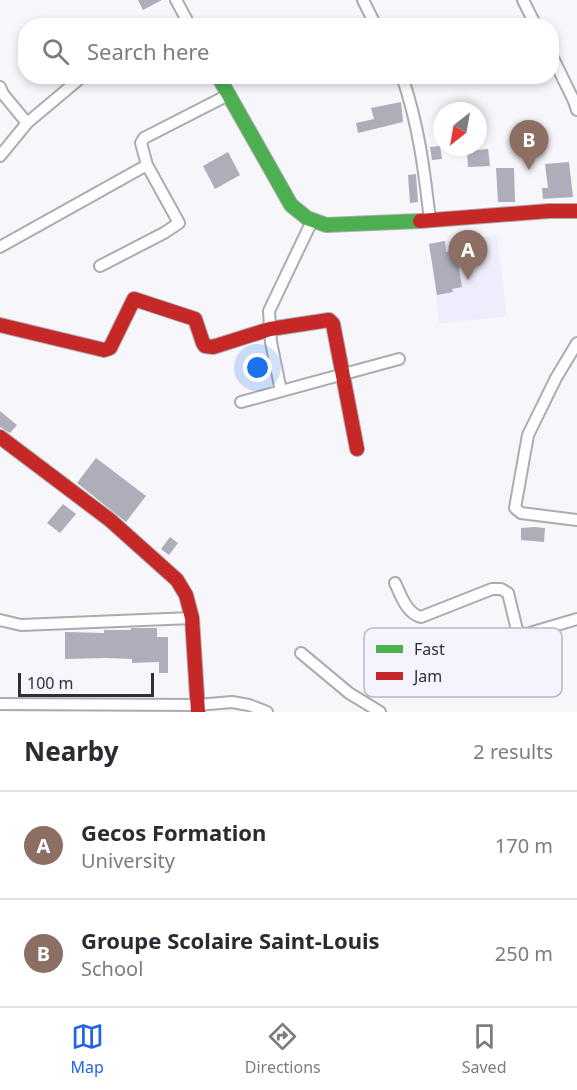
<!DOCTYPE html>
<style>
:root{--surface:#fff;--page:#f2f2f3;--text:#2b2b33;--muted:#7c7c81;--line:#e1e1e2;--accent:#2563eb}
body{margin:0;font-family:"Noto Sans",sans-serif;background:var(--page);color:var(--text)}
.compass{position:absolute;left:433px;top:102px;width:54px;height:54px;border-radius:50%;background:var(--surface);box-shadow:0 3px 9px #0003;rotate:211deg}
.scale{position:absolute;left:18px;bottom:15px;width:136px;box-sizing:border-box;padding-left:6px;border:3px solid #302f36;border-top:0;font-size:16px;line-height:21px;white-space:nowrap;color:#302f36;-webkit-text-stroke:4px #f4f3fe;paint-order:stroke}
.you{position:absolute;left:258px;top:368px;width:21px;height:21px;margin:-15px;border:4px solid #fff;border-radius:50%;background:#1a73e8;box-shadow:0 0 0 9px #1a73e833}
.badge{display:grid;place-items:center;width:39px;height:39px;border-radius:50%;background:var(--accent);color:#fff;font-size:20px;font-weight:700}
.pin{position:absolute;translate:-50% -50px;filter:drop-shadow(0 2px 3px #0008)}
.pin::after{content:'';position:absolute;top:32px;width:21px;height:18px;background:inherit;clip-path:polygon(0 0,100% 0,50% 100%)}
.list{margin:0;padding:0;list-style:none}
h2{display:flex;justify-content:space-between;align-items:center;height:78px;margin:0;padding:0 24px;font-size:26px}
h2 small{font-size:20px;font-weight:400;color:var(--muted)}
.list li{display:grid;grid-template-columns:39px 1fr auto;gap:18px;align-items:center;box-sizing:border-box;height:108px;padding:0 24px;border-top:2px solid var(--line)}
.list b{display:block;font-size:22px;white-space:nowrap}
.list p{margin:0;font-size:20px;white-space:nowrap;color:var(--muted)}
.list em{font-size:20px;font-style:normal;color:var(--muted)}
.icon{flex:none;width:33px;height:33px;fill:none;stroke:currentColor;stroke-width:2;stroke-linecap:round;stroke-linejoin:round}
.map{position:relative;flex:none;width:577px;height:712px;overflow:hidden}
.search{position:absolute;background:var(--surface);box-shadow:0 3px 9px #0003;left:18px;right:18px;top:18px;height:66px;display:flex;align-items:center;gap:15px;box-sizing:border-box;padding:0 21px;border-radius:24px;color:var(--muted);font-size:22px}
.sheet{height:294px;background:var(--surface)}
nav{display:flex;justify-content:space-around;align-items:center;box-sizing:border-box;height:84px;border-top:2px solid var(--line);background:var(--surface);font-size:16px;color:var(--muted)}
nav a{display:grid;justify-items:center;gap:3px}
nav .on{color:var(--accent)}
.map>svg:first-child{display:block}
.built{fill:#eeedfd}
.building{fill:#aeadba}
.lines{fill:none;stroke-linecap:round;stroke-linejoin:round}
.street-casing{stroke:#ababb0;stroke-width:14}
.fast-casing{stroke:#ababb0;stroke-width:16}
.jam-casing{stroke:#ababb0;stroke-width:16}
.street{stroke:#fefefe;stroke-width:10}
.fast{stroke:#4caf50;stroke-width:14}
.jam{stroke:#c62828;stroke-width:14}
.key{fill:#f4f3fe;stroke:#b9b8c2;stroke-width:1.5}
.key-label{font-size:16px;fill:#302f36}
</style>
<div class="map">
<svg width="577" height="712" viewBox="0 0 577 712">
<rect width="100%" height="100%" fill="#f6f6fb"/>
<path class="built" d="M 497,235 L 507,316 L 439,324 L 430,243 Z"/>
<path class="building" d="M 138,0 L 162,0 L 143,10 Z
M 401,102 L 403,122 L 358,133 L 356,123 L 374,119 L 371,108 Z
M 440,146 L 442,159 L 432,160 L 430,147 Z
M 488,149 L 490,166 L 468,167 L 467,151 Z
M 228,152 L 240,175 L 215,189 L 203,166 Z
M 569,162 L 573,197 L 543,199 L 542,188 L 548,188 L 545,164 Z
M 496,168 L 514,168 L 515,202 L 498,202 Z
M 416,174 L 418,202 L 410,203 L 408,175 Z
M 445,241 L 446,252 L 456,250 L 462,287 L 452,289 L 453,292 L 437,295 L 429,244 Z
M 0,411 L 17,425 L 10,433 L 0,427 Z
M 96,458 L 146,496 L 126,522 L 77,483 Z
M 63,504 L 76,514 L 60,533 L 47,523 Z
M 534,527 L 545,528 L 544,542 L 521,540 L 521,528 Z
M 170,537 L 178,543 L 169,555 L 161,549 Z
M 131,628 L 157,628 L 157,637 L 168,637 L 168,673 L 159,673 L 159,662 L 132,663 L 132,659 L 105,658 L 65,659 L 65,632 L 104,633 L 104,630 L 131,630 Z"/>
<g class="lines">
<defs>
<path id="street" d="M 176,0 L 190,26
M 363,0 L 376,26
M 523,0 L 536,26
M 552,56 L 574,101 L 577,110
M 402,76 C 419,126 424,169 430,220
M 0,87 L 3,94 L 27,123 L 83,76
M 0,156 L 27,123
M 0,247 L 147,165 L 141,143 L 144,138 L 228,95
M 100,266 L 164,233 L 179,223 L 147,165
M 577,343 L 556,378 L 528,435 L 515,508 L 521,513 L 577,520
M 281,391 L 271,342 L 269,311 L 312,221
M 241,402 L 399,359
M 395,583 C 401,595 406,613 421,617 L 492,589 L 501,589 L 508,593 L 517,630 L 523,635 L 577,619
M 0,620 L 21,625 L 192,618
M 301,653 L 349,693 L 380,712
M 0,704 L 197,705 L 232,702 L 249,705 L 267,712"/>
<path id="fast" d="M 218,76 L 291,205 L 307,218 L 326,225 L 420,221"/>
<path id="jam" d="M 420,221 L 549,211 L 577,211
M 0,325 L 104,350 L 110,348 L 134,299 L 195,319 L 203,343 L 205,346 L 213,347 L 270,329 L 329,320 L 333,324 L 357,449
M 0,437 L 110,520 L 177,580 L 186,595 L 192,618 L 198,712"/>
</defs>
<use href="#street" class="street-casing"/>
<use href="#fast" class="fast-casing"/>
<use href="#jam" class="jam-casing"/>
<use href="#street" class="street"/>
<use href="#fast" class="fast"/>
<use href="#jam" class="jam"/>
</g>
<rect x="364" y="628" width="198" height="69" rx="9" class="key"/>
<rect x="376" y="645" width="27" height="8" fill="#4caf50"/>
<rect x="376" y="672" width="27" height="8" fill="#c62828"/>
<g class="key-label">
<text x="414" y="655">Fast</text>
<text x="414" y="682">Jam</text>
</g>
</svg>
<svg class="compass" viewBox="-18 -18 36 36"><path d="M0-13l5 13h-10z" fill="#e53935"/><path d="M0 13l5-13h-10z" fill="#7c7c81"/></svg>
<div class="scale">100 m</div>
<div class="you"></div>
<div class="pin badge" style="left:468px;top:280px;background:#8d6e63">A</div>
<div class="pin badge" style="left:529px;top:170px;background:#8d6e63">B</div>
<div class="search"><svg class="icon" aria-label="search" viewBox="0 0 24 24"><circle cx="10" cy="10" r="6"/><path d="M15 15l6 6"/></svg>Search here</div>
</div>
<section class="sheet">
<h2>Nearby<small>2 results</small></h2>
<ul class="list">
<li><span class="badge" style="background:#8d6e63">A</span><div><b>Gecos Formation</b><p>University</p></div><em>170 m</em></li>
<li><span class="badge" style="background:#8d6e63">B</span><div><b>Groupe Scolaire Saint-Louis</b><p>School</p></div><em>250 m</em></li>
</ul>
</section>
<nav>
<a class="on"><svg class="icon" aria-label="map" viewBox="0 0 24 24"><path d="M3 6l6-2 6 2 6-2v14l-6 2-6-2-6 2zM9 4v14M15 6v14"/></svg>Map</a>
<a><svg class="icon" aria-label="directions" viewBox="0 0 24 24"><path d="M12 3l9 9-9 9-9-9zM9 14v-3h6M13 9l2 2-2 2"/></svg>Directions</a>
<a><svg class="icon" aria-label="saved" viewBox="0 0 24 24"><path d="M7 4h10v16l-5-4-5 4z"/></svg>Saved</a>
</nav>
